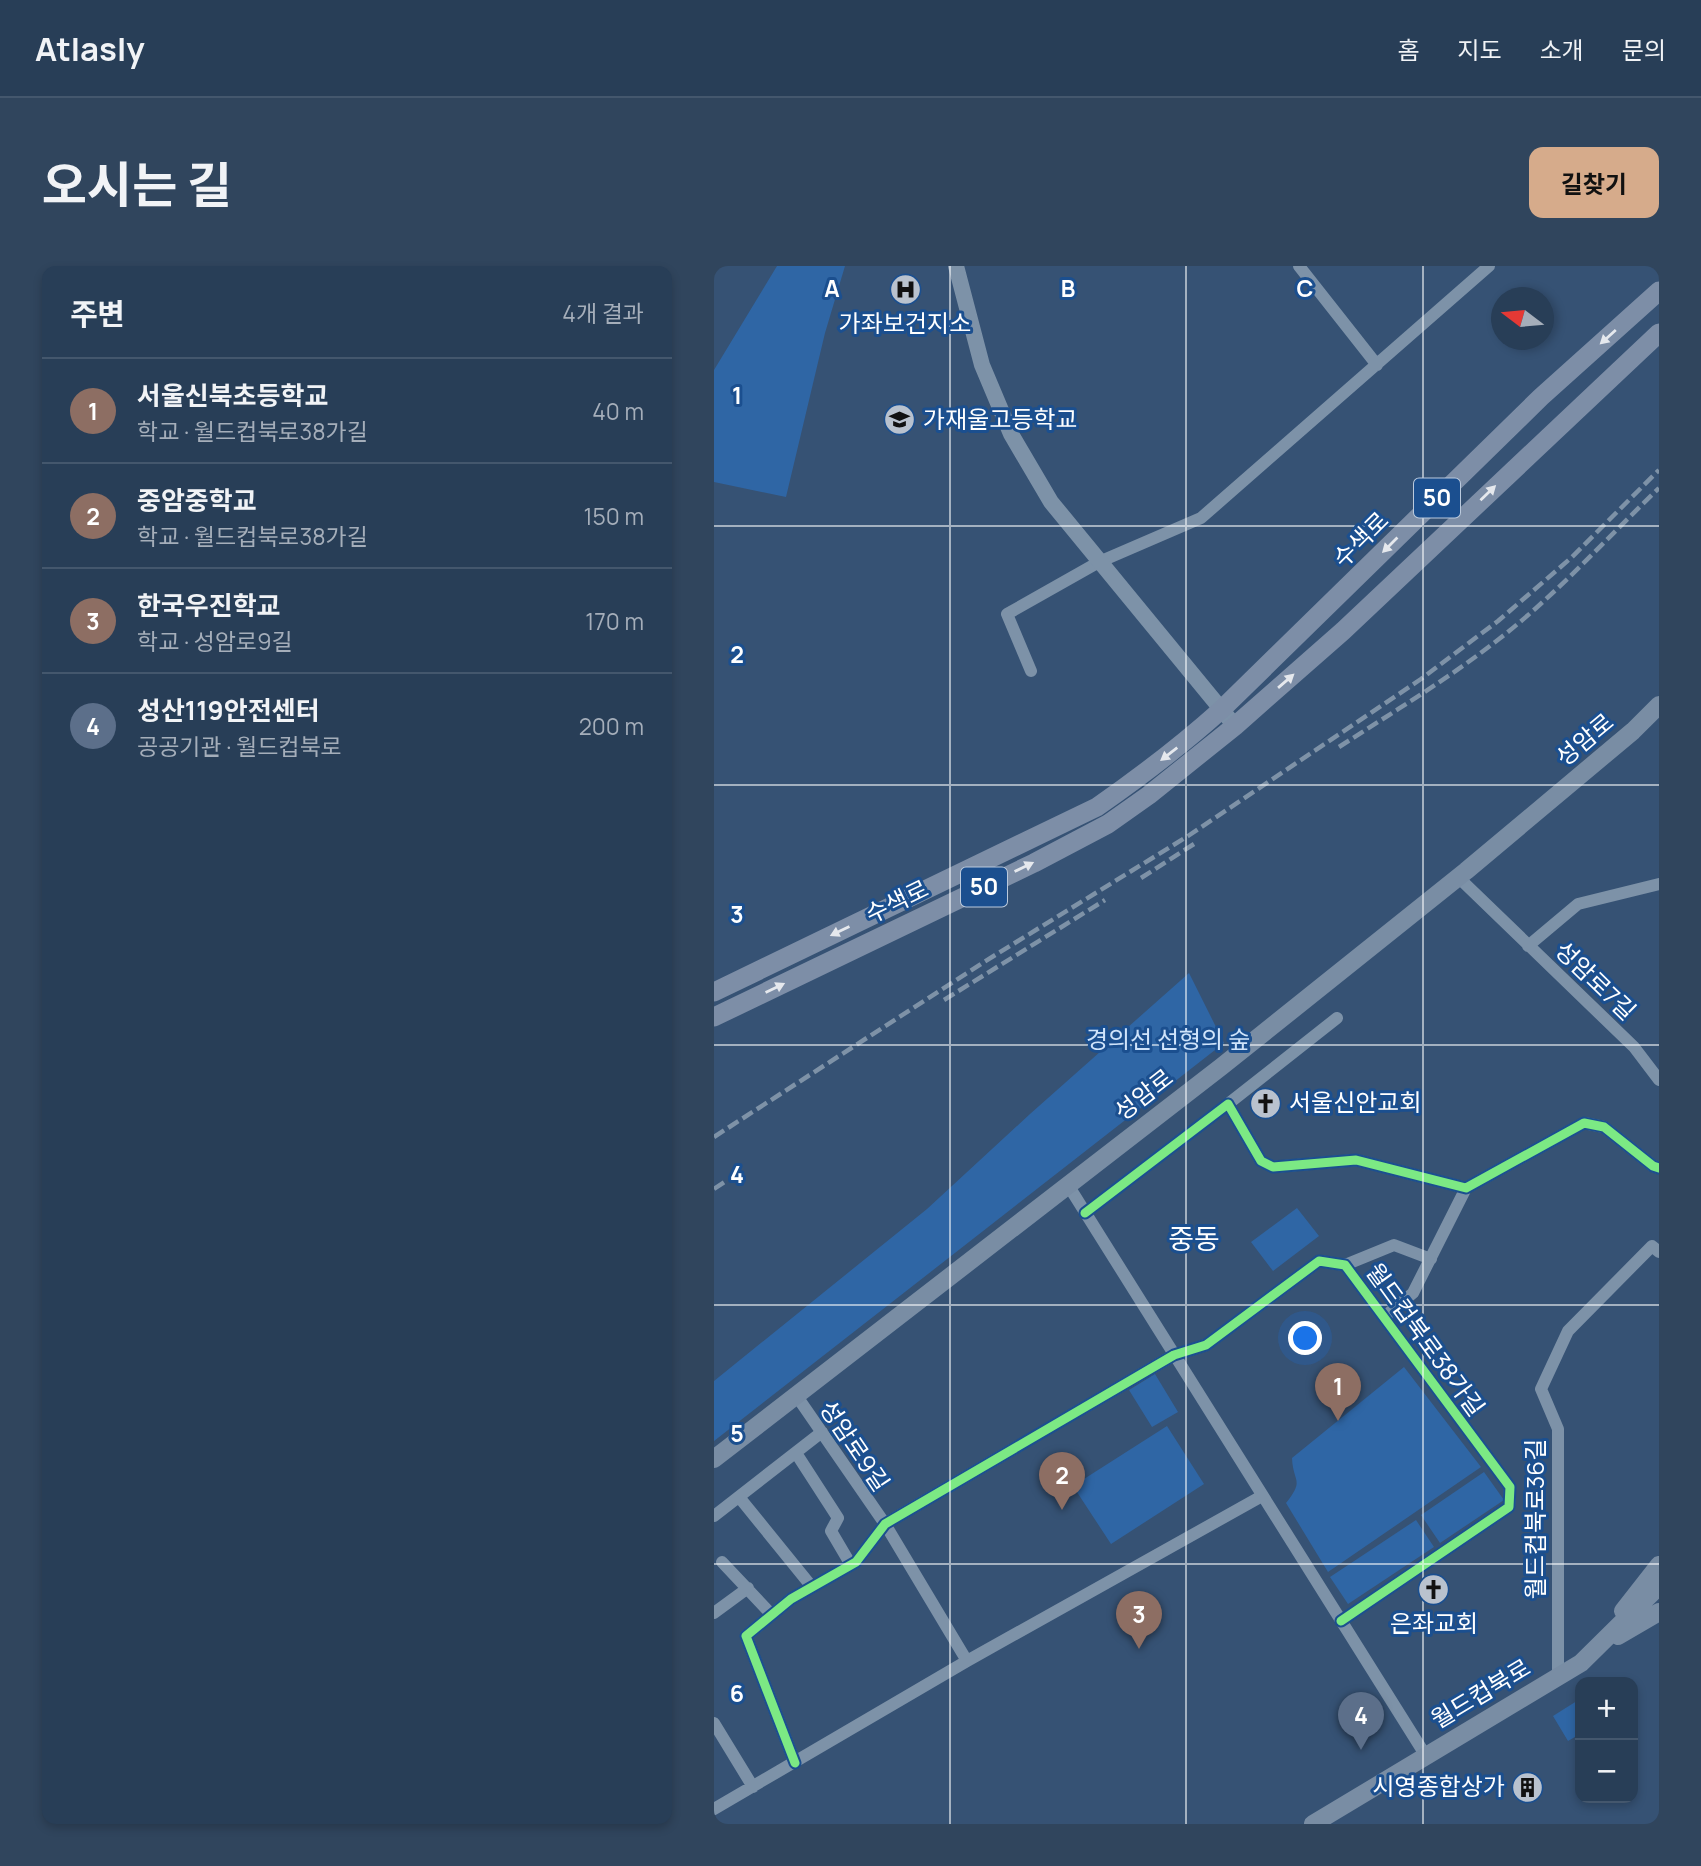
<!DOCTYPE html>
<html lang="ko">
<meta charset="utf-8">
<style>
:root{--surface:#283e57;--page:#30455d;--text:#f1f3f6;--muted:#a5aeba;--line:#44576d;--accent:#d6ab8b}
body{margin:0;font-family:Manrope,"Noto Sans KR",sans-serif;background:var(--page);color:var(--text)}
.controls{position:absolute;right:21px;bottom:21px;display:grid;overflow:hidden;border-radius:14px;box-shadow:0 4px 10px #0003}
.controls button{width:63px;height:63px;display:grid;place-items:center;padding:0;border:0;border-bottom:2px solid var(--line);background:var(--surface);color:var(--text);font:35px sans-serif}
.compass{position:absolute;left:777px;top:21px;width:63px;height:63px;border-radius:50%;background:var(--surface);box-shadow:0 4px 10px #0003;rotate:286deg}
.you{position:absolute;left:592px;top:1073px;width:24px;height:24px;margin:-18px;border:5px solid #fff;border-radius:50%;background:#1a73e8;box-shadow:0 0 0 10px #1a73e833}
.badge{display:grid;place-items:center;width:46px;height:46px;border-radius:50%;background:var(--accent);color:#fff;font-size:23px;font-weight:700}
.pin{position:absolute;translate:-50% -58px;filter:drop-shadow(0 2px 4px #0008)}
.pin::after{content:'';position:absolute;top:37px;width:24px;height:21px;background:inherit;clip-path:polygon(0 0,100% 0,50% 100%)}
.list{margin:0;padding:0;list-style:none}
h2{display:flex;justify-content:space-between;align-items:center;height:91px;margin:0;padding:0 28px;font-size:30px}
h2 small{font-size:23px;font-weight:400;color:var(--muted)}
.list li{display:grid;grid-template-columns:46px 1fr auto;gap:21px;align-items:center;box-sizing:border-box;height:105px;padding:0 28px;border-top:2px solid var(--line)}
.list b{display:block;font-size:26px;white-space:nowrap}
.list p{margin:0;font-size:23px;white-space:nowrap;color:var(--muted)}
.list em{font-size:23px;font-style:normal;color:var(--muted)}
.map{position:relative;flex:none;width:945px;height:1558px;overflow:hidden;border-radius:14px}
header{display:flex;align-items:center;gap:42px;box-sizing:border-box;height:98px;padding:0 35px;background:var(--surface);border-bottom:2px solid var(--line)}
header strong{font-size:33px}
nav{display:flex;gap:38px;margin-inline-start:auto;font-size:24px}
.intro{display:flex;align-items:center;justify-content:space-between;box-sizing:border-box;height:168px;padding:0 42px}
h1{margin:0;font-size:49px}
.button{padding:18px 32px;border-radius:14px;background:var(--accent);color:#111;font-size:24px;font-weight:700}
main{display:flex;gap:42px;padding:0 42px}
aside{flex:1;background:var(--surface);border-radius:14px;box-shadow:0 4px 10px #0003}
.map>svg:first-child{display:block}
.green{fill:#2f66a5}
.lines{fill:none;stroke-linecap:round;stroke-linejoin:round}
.minor{stroke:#7d92a8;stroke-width:12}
.tertiary{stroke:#7d92a8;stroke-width:16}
.secondary{stroke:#798da4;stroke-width:18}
.primary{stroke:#7d8ea7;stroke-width:19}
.rail{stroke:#7e92a7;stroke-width:4.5;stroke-dasharray:12 5;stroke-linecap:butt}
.cycleway-casing{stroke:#1b4f8f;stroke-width:13}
.cycleway{stroke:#7ce984;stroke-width:9}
.oneway{fill:#e5e8ed}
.grid{fill:none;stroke:#fff;stroke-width:2;stroke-opacity:0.55}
.labels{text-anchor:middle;stroke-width:6;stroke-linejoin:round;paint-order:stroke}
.shield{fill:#1b4f8f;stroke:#bbcadd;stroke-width:2}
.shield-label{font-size:23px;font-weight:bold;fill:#fff}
.poi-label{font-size:24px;fill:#fff;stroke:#1b4f8f}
.street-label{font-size:24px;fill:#fff;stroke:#1b4f8f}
.park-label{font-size:24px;fill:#cfe3fa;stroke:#1b4f8f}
.quarter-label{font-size:28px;fill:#fff;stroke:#1b4f8f}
.grid-label{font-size:23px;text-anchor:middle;font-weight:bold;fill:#fff;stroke:#1b4f8f;stroke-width:6;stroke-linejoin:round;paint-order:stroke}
</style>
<header>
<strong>Atlasly</strong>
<nav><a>홈</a><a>지도</a><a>소개</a><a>문의</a></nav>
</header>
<div class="intro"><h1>오시는 길</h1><a class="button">길찾기</a></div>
<main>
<aside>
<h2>주변<small>4개 결과</small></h2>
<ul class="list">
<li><span class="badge" style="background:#8d6e63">1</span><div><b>서울신북초등학교</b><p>학교 · 월드컵북로38가길</p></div><em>40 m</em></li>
<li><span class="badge" style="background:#8d6e63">2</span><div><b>중암중학교</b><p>학교 · 월드컵북로38가길</p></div><em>150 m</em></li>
<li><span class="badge" style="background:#8d6e63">3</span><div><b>한국우진학교</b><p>학교 · 성암로9길</p></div><em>170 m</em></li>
<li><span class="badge" style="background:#5c6f8a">4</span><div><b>성산119안전센터</b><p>공공기관 · 월드컵북로</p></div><em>200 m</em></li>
</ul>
</aside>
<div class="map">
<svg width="945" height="1558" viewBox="0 0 945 1558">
<rect width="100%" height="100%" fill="#365274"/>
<path class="green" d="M 63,0 L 131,0 L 111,67 L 72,231 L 0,216 L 0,104 Z
M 475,707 L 510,777 L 0,1175 L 0,1115 L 213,943 L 316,848 Z
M 583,942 L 605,970 L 559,1005 L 537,976 Z
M 690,1101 L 767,1201 L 614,1306 L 572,1237 C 591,1213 579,1217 578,1192 Z
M 441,1108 L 464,1146 L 438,1161 L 415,1124 Z
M 453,1160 L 490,1218 L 397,1278 L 359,1220 Z
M 770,1206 L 790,1234 L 726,1277 L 707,1249 Z
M 702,1254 L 720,1281 L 634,1338 L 616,1311 Z
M 866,1433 L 866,1468 L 854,1475 L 839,1450 Z"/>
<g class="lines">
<path class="minor" d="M 585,0 L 663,99
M 317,405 L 293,348 L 385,296 L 487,252 L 775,0
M 744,611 L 920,781 L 945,814
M 814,680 L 864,638 L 945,618
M 514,838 L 623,752
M 354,919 L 712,1490
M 371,947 L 514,838 L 547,895 L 559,901 L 642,894 L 752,922 L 870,857 L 890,861 L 939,900 L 945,902
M 631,999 L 680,979 L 717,993
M 670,1051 L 699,1027 L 752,922
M 82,1129 L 171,1258 L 253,1395
M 82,1187 L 124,1252 L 117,1265 L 137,1299
M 25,1231 L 98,1321
M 0,1250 L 108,1166
M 8,1296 L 58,1349
M 0,1347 L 34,1322
M 844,1411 L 844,1163 L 827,1123 L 854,1065 L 938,980 L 945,986
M 0,1457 L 39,1521
M 81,1497 L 32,1370 L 77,1333 L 142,1296 L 171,1258 L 460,1089 L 492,1079 L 605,995 L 631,999 L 796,1221 L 795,1241 L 627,1355
M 0,1543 L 253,1395 L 548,1230"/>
<path class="tertiary" d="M 242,0 L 268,99 L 297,168 L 337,236 L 521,460"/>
<path class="secondary" d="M 0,1193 L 507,801 L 752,605 L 919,465 L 945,439
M 909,1345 L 945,1299
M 904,1370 L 945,1346
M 599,1558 L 867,1397 L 945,1320"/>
<path class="primary" d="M 0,726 L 383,541 C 426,511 468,479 507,444 L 827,131 L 945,25
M 0,751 L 320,597 L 394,558 L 435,529 L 521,460 L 629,365 L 945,67"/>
<path class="rail" d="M 625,481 C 679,446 734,413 785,373 C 843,328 892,273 945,222
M 427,612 L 480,578
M 230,734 L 391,634
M 0,871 L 270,696 L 474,570 L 707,413 L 784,355 L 857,292 L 945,204
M 0,923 L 12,915"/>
<defs>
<path id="cycleway" d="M 371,947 L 514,838 L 547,895 L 559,901 L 642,894 L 752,922 L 870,857 L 890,861 L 939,900 L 945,902
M 81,1497 L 32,1370 L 77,1333 L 142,1296 L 171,1258 L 460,1089 L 492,1079 L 605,995 L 631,999 L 796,1221 L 795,1241 L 627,1355"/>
</defs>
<use href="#cycleway" class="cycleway-casing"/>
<use href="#cycleway" class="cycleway"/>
</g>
<defs><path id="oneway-solid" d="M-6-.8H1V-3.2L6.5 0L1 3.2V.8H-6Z" transform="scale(1.75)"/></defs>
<g class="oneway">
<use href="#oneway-solid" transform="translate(894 71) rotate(138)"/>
<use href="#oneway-solid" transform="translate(774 227) rotate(-44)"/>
<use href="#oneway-solid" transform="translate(676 279) rotate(135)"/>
<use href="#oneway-solid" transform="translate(572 415) rotate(-41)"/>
<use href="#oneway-solid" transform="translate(455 488) rotate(142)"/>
<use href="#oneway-solid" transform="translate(310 601) rotate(-26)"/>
<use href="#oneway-solid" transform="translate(126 665) rotate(154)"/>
<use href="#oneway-solid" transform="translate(61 722) rotate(-26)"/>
</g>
<path class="grid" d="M 236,0 L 236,1558M 472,0 L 472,1558M 709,0 L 709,1558M 0,260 L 945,260M 0,519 L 945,519M 0,779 L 945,779M 0,1039 L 945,1039M 0,1298 L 945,1298"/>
<defs>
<symbol id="hospital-disc" viewBox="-11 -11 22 22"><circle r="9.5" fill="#b9c2ce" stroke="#1b4f8f"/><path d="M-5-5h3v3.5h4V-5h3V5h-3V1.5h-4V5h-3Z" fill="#111"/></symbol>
<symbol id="school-disc" viewBox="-11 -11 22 22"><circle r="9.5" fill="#b9c2ce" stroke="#1b4f8f"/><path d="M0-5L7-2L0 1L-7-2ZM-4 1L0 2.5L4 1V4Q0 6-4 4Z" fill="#111"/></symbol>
<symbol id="church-disc" viewBox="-11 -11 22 22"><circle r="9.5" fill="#b9c2ce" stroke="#1b4f8f"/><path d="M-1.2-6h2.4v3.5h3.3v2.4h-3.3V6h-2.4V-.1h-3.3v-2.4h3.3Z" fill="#111"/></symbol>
<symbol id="building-disc" viewBox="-11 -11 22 22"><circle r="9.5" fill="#b9c2ce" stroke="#1b4f8f"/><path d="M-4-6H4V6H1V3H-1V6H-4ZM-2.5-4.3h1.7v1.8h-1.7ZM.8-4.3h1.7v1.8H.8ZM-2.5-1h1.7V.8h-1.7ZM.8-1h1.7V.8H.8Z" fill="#111"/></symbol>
</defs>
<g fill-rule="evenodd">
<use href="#hospital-disc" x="174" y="6" width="35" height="35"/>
<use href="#school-disc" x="168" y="136" width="35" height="35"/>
<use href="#church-disc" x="534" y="820" width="35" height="35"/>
<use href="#church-disc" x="702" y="1306" width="35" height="35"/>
<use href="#building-disc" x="796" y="1504" width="35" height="35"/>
</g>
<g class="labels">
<g class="shield">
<rect x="700" y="212.5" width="46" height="39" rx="5"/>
<rect x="247" y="601.5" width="46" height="39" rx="5"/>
</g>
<g class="shield-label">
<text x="723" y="240">50</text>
<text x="270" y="629">50</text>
</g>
<g class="poi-label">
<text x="191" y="66">가좌보건지소</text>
<text x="209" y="162" text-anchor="start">가재울고등학교</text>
<text x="575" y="845" text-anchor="start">서울신안교회</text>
<text x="720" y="1366">은좌교회</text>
<text x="791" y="1529" text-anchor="end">시영종합상가</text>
</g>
<g class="street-label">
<text transform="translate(647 274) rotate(-45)" y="8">수색로</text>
<text transform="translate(871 474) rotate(-40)" y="8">성암로</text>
<text transform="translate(183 636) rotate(-26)" y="8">수색로</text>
<text transform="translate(881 715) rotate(44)" y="8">성암로7길</text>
<text transform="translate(430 829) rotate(-38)" y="8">성암로</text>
<text transform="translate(711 1074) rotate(54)" y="8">월드컵북로38가길</text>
<text transform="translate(140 1180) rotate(56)" y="8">성암로9길</text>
<text transform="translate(822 1253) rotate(-90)" y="8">월드컵북로36길</text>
<text transform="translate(767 1428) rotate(-31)" y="8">월드컵북로</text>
</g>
<g class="park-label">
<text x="454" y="782">경의선 선형의 숲</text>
</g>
<g class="quarter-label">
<text x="480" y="983">중동</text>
</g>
</g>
<g class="grid-label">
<text x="118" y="31">A</text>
<text x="354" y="31">B</text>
<text x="591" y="31">C</text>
<text x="23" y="138">1</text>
<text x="23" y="397">2</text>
<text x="23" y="657">3</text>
<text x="23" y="917">4</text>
<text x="23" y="1176">5</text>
<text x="23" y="1436">6</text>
</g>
</svg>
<div class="controls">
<button>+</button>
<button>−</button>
</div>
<svg class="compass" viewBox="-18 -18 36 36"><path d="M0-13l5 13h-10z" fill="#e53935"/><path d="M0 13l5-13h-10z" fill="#a5aeba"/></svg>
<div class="you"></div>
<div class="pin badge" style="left:624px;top:1155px;background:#8d6e63">1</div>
<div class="pin badge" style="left:348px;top:1244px;background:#8d6e63">2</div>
<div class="pin badge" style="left:425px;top:1383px;background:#8d6e63">3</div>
<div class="pin badge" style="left:647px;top:1484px;background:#5c6f8a">4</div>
</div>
</main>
